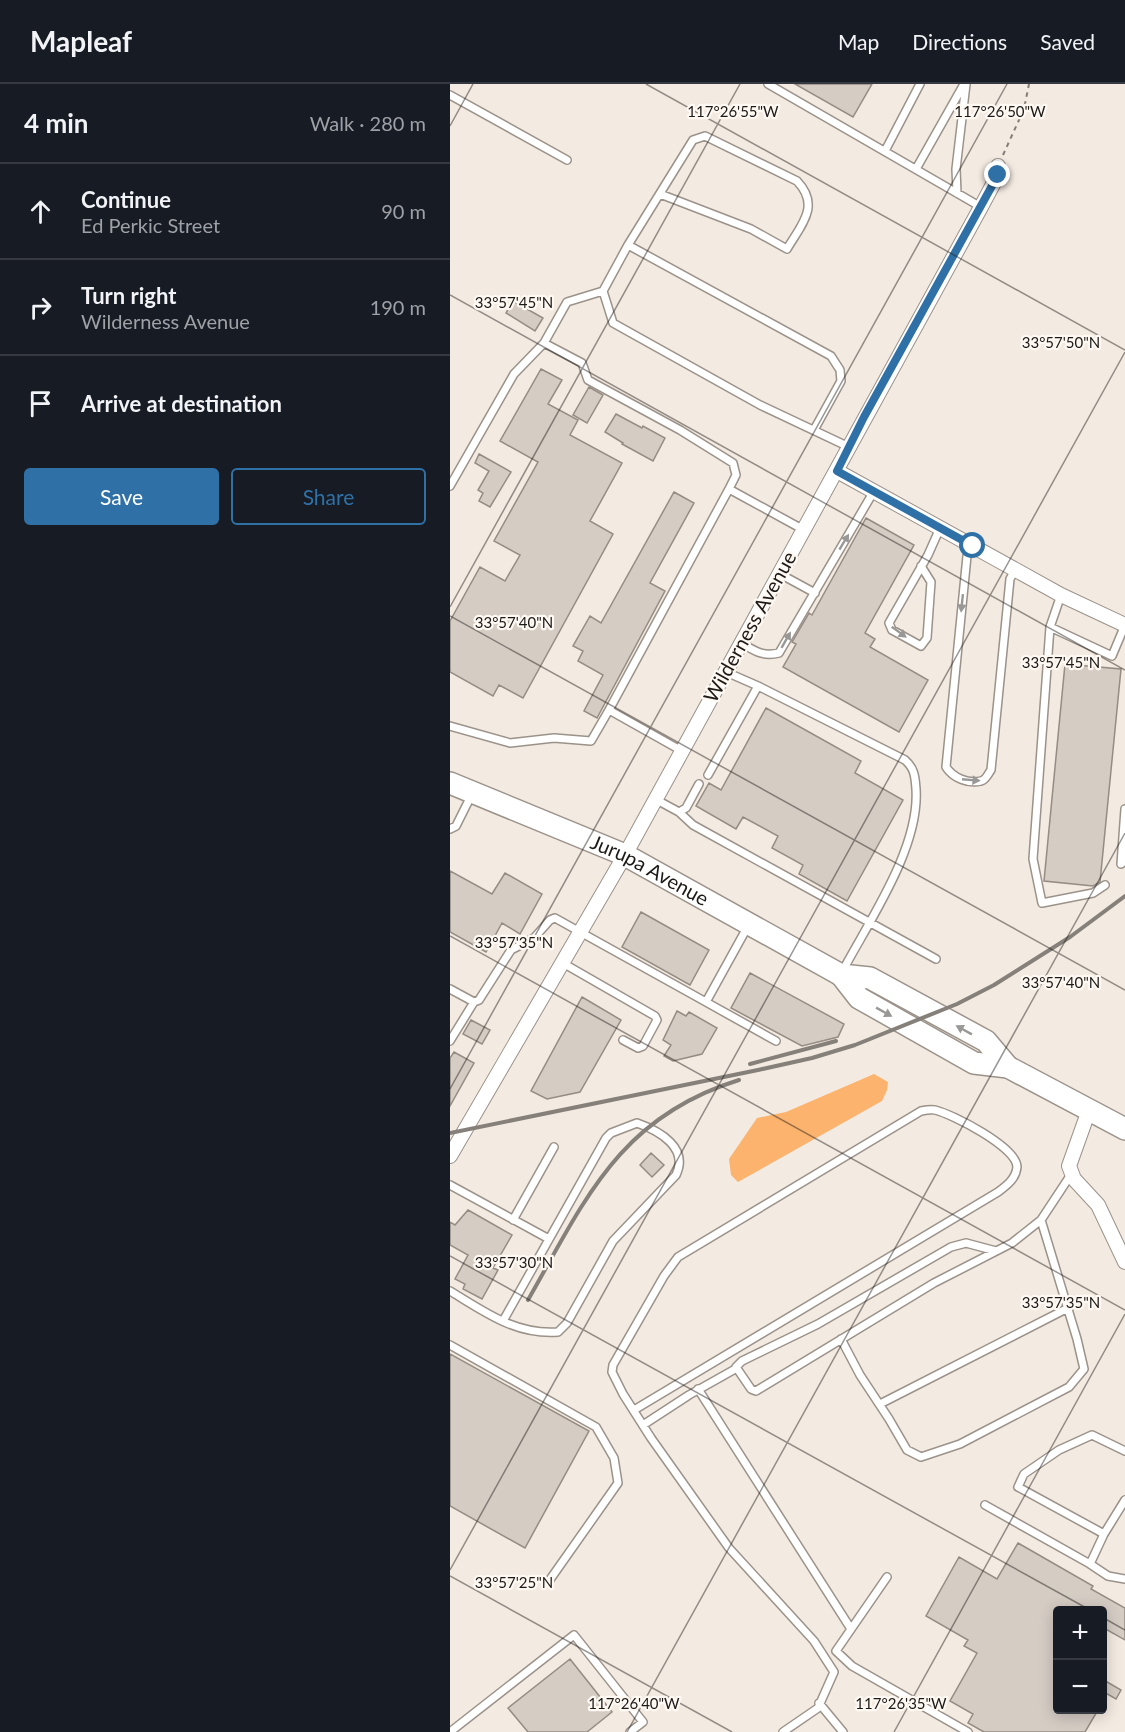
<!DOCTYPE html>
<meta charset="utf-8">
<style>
:root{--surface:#171b24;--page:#20242c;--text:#f1f3f6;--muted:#9ea1a6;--line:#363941;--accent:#2f71a7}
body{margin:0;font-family:Lato,sans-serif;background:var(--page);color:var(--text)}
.controls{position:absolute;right:18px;bottom:18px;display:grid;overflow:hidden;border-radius:6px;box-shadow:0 3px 15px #0003}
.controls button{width:54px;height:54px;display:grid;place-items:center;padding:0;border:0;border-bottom:2px solid var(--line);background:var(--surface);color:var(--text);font:30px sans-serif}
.stop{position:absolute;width:18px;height:18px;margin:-14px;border:4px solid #2f71a7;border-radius:50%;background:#fff}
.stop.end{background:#2f71a7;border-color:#fff;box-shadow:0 2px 6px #0008}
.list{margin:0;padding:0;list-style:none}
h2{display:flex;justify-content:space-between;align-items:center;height:78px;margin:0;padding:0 24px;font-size:26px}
h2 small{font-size:20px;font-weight:400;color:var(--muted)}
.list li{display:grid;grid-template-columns:39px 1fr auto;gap:18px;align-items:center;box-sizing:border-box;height:96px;padding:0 24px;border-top:2px solid var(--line)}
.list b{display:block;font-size:22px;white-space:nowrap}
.list p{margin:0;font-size:20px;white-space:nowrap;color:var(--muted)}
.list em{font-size:20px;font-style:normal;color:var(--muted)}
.actions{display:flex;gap:12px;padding:18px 24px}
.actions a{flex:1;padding:14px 0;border:2px solid var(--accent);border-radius:6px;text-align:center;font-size:21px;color:var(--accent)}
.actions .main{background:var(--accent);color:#fff}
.icon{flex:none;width:33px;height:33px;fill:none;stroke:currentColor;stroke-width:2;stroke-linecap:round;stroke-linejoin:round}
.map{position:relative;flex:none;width:675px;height:1648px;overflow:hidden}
header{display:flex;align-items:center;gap:36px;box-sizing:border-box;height:84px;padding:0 30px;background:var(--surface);border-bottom:2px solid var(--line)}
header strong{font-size:28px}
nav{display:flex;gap:33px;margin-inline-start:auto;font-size:21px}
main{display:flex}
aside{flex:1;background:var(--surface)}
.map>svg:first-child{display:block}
.water{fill:#fcb36d}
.building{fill:#d5ccc4;stroke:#958c84;stroke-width:1.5}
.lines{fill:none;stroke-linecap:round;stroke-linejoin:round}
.lane-casing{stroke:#9b928a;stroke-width:10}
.street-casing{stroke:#9b928a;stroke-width:16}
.primary-casing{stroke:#9b928a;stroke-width:24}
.path{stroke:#847e78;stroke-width:2;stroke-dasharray:4.5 4.5;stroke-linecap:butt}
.lane{stroke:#fff;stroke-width:7}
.street{stroke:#fff;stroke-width:14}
.primary{stroke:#fff;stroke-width:21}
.rail{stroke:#86807a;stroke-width:4}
.oneway{fill:#999896}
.route{stroke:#2f71a7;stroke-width:8}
.ticks{fill:none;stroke:#1c1916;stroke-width:1.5;stroke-opacity:0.45}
.labels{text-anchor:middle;stroke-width:4.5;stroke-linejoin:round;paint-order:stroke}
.street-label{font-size:20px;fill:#1c1916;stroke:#fef8f3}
.ticks-label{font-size:15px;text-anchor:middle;fill:#1c1916;stroke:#fef8f3;stroke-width:4.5;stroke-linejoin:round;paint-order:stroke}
</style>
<header>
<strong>Mapleaf</strong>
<nav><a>Map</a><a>Directions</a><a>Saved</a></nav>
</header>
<main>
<aside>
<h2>4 min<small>Walk · 280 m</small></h2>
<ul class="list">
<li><svg class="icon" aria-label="ahead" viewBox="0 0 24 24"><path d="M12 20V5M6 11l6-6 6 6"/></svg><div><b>Continue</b><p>Ed Perkic Street</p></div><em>90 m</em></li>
<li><svg class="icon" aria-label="right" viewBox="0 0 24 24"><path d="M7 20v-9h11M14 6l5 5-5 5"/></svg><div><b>Turn right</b><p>Wilderness Avenue</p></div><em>190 m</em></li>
<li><svg class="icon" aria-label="arrive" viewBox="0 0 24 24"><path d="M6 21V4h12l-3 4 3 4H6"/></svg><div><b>Arrive at destination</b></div></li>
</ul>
<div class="actions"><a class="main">Save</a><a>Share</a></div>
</aside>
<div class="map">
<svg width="675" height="1648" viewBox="0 0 675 1648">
<rect width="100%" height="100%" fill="#f3eae1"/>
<path class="water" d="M 424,990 L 438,998 L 437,1006 L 432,1017 L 288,1098 L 281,1091 L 279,1075 L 307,1034 L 336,1028 Z"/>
<path class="building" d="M 345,0 L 422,0 L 403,33 Z
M 63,217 L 93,234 L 85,247 L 56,229 Z
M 91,285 L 112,296 L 98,320 L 128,336 L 120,351 L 172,379 L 140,437 L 163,450 L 73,614 L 49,601 L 43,612 L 0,588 L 0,537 L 30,483 L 55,497 L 70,471 L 44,457 L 88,378 L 50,357 Z
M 139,303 L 153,311 L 137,339 L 123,331 Z
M 166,330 L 192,344 L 193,342 L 215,354 L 203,377 L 172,360 L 173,359 L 155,348 Z
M 29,370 L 61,388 L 40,423 L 29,417 L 33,409 L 28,406 L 39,387 L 25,379 Z
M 224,408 L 244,419 L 200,499 L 215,507 L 147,634 L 134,627 L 153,591 L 128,577 L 133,567 L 123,562 L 140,532 L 151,539 Z
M 416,434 L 464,461 L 415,549 L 425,555 L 420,563 L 478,596 L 449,648 L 333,583 L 346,560 L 342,558 L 359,529 L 362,531 Z
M 615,580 L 671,585 L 650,798 L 643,802 L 594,797 Z
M 316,624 L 411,677 L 405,689 L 453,716 L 397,817 L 349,790 L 353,781 L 322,764 L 328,752 L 293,733 L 286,745 L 246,722 L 259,699 L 271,706 Z
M 0,787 L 42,810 L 55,789 L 92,810 L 70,850 L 52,839 L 36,868 L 0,848 Z
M 191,828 L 259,866 L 240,901 L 172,863 Z
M 300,889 L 394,940 L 388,953 L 352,962 L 281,924 Z
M 132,913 L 171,936 L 130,1008 L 97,1015 L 81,1007 Z
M 227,927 L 236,932 L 239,928 L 267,944 L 252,970 L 223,977 L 214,972 L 221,961 L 213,956 Z
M 21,936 L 40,946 L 32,960 L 13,950 Z
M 4,968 L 24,979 L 0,1022 L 0,974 Z
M 201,1069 L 214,1081 L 202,1093 L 190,1081 Z
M 18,1126 L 62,1151 L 43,1184 L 48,1186 L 32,1215 L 13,1205 L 15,1200 L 5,1195 L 18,1171 L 0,1161 L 0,1138 L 5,1141 Z
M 0,1270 L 139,1347 L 75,1464 L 0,1422 Z
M 568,1459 L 643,1502 L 641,1505 L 675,1524 L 675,1556 L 652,1543 L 652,1527 L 608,1527 L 608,1626 L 648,1626 L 635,1648 L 534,1648 L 518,1639 L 523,1630 L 500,1617 L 527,1569 L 514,1562 L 518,1556 L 476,1532 L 509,1473 L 547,1495 Z
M 120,1575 L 162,1628 L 137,1648 L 78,1648 L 58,1624 Z
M 652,1595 L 671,1606 L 666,1615 L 652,1607 Z"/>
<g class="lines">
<defs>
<path id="lane" d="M 318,0 L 531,123
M 0,11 L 117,76
M 435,67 L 470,0
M 466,85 L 514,0
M 507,109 L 506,85 L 516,0
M 210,110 L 301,145 L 337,165 C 351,141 371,122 347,97 L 255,52 L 243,56 L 178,161 L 153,207 L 163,239 L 310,321 L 399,363
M 178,161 L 381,272 L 390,286 L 391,297 L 364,346
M 94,259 L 117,218 L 153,207
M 0,402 L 64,290 L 94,259 L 132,279 L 138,296 L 230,346 L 283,379 L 286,391 L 279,405
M 523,462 L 517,472 L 496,683 C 503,694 518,700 531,697 C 536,696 538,690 541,686 L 560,495 L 565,486
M 471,482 L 481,498 L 477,554 L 471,562 L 442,546 L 439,539 L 478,471 L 490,444
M 330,490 L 365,509
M 611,511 L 600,543 L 583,775 L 592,819 L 643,809 L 655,801
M 600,543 L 662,572 L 675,541
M 291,559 C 305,567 313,573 329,569 L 424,407
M 276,588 L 308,602 L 455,676 C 465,685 465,693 466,705 C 470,764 419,837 392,888
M 0,642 L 60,659 L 104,654 L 141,657 L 159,626
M 232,667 L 159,626 L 279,405 L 354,446
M 258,691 L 308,602
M 205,715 L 229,728 L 236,724 L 249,700
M 675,725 L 671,780 L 675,777
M 229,728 L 243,741 L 486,875
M 0,745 L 6,742 L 22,710
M 111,878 L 205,932 L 207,936 L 193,962 L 188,964 L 173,956
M 0,905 L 24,918 L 29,916 L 61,866 L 84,854 L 100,836 L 105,834 L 256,918 L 298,842
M 256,918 L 326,957
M 0,957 L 24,918
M 0,1101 L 99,1155
M 63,1136 L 104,1063
M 546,1167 L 516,1159 L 501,1163 L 368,1240 L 292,1277 L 286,1283 L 301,1305 L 306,1307 L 484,1199 L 562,1159 L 591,1136 L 622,1089
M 0,1207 C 35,1228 65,1251 108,1248 L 117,1239 L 163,1157 L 226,1091 C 239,1064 210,1047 187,1039 L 161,1049 L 156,1054 L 53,1237
M 391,1255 L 410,1291 L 439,1335 L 457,1366 L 471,1373 L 510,1360 L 619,1303 L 634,1285 L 627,1255 L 591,1136
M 0,1261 L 146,1343 L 164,1374 L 168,1399 L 99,1497
M 248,1305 L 401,1545
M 430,1320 L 618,1224
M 184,1326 L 548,1108 C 556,1102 566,1095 567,1083 C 567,1063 502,1030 485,1026 C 481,1025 476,1026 471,1027 L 228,1173 L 214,1192 L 163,1281 L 162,1288 L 173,1310 L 201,1354 L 279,1464 L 364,1557 L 384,1588 L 368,1624 L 333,1648
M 193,1341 L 239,1311 L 287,1284
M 675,1416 L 654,1450 L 640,1480 L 658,1492 L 675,1495
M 535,1421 L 640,1480
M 654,1450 L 568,1403 L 574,1390 L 609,1366 L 642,1351 L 675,1367
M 437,1493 L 386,1567 L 402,1582 L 518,1648
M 369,1619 L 393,1648
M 0,1648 L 124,1551 L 193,1638 L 180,1648"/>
<path id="street" d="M 387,387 L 611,511 L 675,541
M 639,1026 L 619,1082 L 624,1095 L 648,1121 L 675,1178
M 0,1072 L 175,771 L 531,123 L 548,91 L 548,82"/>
<g id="primary">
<path id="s1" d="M 0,699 L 175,771 L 391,891 L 420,894 L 536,957 L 558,983 L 675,1045"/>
<path d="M 391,891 L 409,914 L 524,979 L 558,983"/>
</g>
</defs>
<use href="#lane" class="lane-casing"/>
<use href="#street" class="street-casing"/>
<use href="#primary" class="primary-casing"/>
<path class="path" d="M 553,71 L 574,25 L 579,0"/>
<use href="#lane" class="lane"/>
<use href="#street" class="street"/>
<use href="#primary" class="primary"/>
<path class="rail" d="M 300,980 L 386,957
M 0,1049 L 308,986 L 362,974 L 405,961 L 507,920 L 544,901 L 620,853 L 675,812
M 78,1216 C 135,1116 169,1033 289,996"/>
</g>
<defs><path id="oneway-solid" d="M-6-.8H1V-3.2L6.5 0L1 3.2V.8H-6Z" transform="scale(1.5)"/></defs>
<g class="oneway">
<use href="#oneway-solid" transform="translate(394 458) rotate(-59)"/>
<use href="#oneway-solid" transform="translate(512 519) rotate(96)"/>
<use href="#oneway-solid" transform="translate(449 548) rotate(36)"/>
<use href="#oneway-solid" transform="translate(336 556) rotate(-60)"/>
<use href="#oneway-solid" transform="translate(521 696) rotate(5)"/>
<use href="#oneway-solid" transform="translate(434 928) rotate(29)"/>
<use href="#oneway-solid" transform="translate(514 946) rotate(-151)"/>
</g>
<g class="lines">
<path class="route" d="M 523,462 L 387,387 L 414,333 L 548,91"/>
</g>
<path class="ticks" d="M 196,0 L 675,266M 0,42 L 23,0M 0,211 L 675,586M 0,523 L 290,0M 0,532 L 675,906M 0,852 L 675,1226M 0,1005 L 557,0M 0,1172 L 640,1526M 0,1486 L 675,268M 0,1492 L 282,1648M 652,1533 L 675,1546M 177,1648 L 675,749M 444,1648 L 675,1230"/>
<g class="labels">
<g class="street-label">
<text transform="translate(300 543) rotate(-61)" y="7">Wilderness Avenue</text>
<text dy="7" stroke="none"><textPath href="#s1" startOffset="218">Jurupa Avenue</textPath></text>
</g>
</g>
<g class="ticks-label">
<text x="283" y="33">117°26'55"W</text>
<text x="550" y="33">117°26'50"W</text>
<text x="64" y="224">33°57'45"N</text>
<text x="611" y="264">33°57'50"N</text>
<text x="64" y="544">33°57'40"N</text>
<text x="611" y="584">33°57'45"N</text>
<text x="64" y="864">33°57'35"N</text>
<text x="611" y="904">33°57'40"N</text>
<text x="64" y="1184">33°57'30"N</text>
<text x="611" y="1224">33°57'35"N</text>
<text x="64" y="1504">33°57'25"N</text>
<text x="184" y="1625">117°26'40"W</text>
<text x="451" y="1625">117°26'35"W</text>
</g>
</svg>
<div class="controls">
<button>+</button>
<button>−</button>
</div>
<div class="stop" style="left:523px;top:462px"></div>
<div class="stop end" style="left:548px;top:91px"></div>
</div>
</main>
